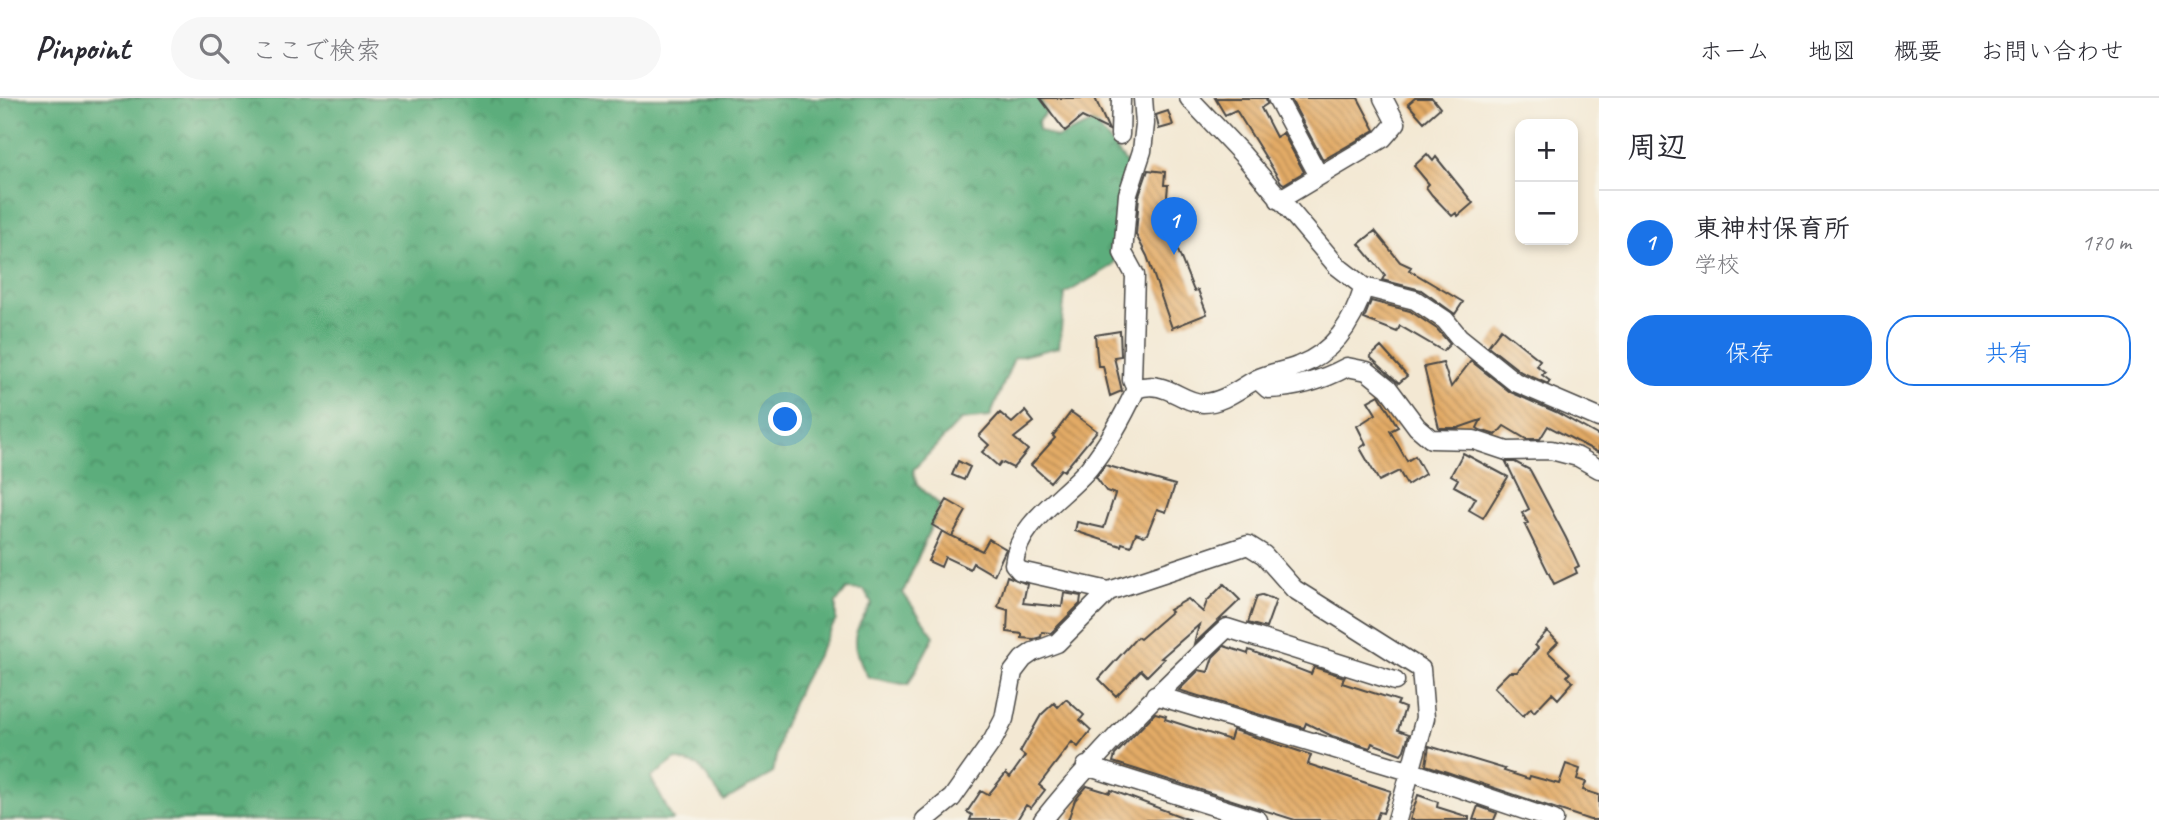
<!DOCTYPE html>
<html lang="ja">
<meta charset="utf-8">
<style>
:root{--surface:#fff;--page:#f7f7f7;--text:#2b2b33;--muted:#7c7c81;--line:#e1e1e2;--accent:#1a73e8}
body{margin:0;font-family:Caveat,"Klee One",sans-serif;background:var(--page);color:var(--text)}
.controls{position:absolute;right:21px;top:21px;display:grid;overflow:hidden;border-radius:14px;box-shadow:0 4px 10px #0003}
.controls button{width:63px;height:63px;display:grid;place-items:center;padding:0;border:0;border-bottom:2px solid var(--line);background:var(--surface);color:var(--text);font:35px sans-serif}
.you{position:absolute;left:786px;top:322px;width:24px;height:24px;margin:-18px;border:5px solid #fff;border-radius:50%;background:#1a73e8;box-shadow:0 0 0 10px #1a73e833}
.badge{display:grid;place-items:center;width:46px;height:46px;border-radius:50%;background:var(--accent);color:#fff;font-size:23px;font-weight:700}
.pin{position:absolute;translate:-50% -58px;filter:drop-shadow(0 2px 4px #0008)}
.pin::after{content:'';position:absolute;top:37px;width:24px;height:21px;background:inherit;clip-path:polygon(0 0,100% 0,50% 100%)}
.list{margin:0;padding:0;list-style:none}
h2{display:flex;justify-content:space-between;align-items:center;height:91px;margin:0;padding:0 28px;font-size:30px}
h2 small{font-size:23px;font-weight:400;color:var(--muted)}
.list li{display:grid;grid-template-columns:46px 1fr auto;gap:21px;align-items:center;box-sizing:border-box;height:105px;padding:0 28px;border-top:2px solid var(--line)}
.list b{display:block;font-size:26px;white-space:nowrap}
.list p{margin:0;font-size:23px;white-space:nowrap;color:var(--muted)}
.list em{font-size:23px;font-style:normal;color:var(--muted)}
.actions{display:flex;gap:14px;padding:21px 28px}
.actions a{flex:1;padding:16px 0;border:2px solid var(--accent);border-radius:28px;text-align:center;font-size:24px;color:var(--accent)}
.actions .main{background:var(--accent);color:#fff}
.icon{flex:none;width:38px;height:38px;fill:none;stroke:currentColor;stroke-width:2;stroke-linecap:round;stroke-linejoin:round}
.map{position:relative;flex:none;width:1599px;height:722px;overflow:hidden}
header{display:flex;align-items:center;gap:42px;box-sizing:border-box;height:98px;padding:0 35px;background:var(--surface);border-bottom:2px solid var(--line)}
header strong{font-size:33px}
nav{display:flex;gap:38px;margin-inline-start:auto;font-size:24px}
.search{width:490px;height:63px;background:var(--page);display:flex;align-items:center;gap:18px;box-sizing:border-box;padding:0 24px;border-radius:38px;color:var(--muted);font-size:26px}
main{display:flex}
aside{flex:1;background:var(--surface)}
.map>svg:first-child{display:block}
.forest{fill:url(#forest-crowns);stroke:#436c53;stroke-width:2}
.building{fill:url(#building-back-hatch)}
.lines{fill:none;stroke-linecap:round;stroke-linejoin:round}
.minor-casing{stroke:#494744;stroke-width:21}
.minor{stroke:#fff;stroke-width:18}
</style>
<header>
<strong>Pinpoint</strong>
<div class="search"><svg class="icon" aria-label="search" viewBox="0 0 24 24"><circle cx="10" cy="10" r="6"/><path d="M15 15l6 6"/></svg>ここで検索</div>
<nav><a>ホーム</a><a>地図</a><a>概要</a><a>お問い合わせ</a></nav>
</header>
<main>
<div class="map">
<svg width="1599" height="722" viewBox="0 0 1599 722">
<defs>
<pattern id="forest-crowns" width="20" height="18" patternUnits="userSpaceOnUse" patternTransform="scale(1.75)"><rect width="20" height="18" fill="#5bad7b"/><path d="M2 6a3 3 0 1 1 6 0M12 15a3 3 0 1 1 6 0" fill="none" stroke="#4b8d65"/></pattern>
<pattern id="building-back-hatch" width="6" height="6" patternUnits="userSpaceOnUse" patternTransform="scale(1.75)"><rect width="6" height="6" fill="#e3ab66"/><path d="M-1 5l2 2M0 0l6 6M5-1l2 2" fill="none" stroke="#b88b54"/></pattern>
</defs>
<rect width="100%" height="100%" fill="#f7f3e8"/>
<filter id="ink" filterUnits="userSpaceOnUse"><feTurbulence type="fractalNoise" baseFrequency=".0143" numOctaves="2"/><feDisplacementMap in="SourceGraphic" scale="14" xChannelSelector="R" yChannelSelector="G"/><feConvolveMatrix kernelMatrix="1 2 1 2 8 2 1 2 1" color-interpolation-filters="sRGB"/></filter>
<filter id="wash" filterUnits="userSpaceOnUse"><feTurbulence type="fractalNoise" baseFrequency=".00686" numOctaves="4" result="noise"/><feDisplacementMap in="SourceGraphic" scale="28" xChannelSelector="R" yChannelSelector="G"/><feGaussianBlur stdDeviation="1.57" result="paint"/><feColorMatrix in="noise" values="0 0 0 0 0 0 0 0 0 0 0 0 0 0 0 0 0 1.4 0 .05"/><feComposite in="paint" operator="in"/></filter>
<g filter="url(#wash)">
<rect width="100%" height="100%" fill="#f3e8d3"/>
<path class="forest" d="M 0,0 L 1040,0 L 1046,15 L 1038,23 L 1039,32 L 1056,40 L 1094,24 L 1131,71 L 1127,144 L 1112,168 L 1065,196 L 1059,249 L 1014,260 L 990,319 L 961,322 L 913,372 L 917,387 L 940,407 L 903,495 L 934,538 L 908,587 L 868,579 C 849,546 851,536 872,506 L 864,492 L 847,491 L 836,505 L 836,522 L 801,587 L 781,633 L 773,675 L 724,703 L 699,668 L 676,661 L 651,680 L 673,722 L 0,722 Z"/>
<g id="blocks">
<path class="building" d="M 1040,0 L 1095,0 L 1109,32 L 1082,19 L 1065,33 Z
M 1215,0 L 1266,0 L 1267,6 L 1261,10 L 1276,39 L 1283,35 L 1304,74 L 1284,86 L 1281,84 L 1236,12 L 1225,17 Z
M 1290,0 L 1358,0 L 1375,32 L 1323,62 Z
M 1415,0 L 1432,0 L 1440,10 L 1424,24 L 1408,6 Z
M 1168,13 L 1173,27 L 1159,31 L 1156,17 Z
M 1427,56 L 1433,63 L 1436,59 L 1473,105 L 1458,118 L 1456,115 L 1452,118 L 1432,97 L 1426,89 L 1429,86 L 1414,68 Z
M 1148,72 L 1165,74 L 1164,87 L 1168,87 L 1165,120 L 1194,193 L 1198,192 L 1207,216 L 1172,230 L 1147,158 L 1136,137 L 1139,98 Z
M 1375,133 L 1400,164 L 1411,169 L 1409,172 L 1463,204 L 1455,216 L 1421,192 L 1382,182 L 1385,177 L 1359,146 Z
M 1371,203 L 1410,213 L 1437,231 L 1450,246 L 1443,253 L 1400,228 L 1397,234 L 1364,221 Z
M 1501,231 L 1540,262 L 1536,267 L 1545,274 L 1542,277 L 1550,283 L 1548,286 L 1521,274 L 1488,248 Z
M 1120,233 L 1121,258 L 1114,259 L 1122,293 L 1110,298 L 1103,268 L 1098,268 L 1095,237 Z
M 1381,249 L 1407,278 L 1399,285 L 1370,259 Z
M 1471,263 L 1510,294 L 1556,314 L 1599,338 L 1599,355 L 1548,328 L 1540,341 L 1526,341 L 1504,328 L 1496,337 L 1480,332 L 1477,330 L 1481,322 L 1458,330 L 1439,330 L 1424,269 L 1443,265 L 1451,289 Z
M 1379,297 L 1398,329 L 1390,333 L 1407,363 L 1415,358 L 1425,376 L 1407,387 L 1399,373 L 1379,383 L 1360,350 L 1366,346 L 1357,328 L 1376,316 L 1368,303 Z
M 1025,313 L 1034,324 L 1014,340 L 1028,352 L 1013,370 L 1001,364 L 998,368 L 982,354 L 989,347 L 979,338 L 1000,315 L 1012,325 Z
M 1071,314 L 1097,333 L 1064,373 L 1061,371 L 1050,384 L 1031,367 L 1055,340 L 1053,338 Z
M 1463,355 L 1508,379 L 1483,420 L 1469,412 L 1476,400 L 1454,388 L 1458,381 L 1451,377 Z
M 958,363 L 970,369 L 964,382 L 952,377 Z
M 1506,364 L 1515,364 L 1530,372 L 1566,440 L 1579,468 L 1575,470 L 1577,475 L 1554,486 L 1525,427 L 1528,425 L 1522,415 L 1529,411 Z
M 1105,367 L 1175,387 L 1166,414 L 1157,411 L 1147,436 L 1144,438 L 1136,435 L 1131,448 L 1122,445 L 1121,448 L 1075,433 L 1077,424 L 1104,430 L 1115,396 L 1106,393 L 1096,379 Z
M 947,402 L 966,413 L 952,438 L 982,453 L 989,441 L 1006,451 L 994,477 L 973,465 L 970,471 L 945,459 L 941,469 L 928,463 L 942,433 L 951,438 L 932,427 Z
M 1007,478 L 1027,486 L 1023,505 L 1062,509 L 1064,495 L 1081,498 L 1080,506 L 1051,535 L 1042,534 L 1041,539 L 1034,541 L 1022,540 L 1022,536 L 1007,534 L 1008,512 L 998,509 Z
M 1224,486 L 1240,502 L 1194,546 L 1199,527 L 1161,560 L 1164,561 L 1147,578 L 1141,572 L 1116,598 L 1099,581 L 1137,539 L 1140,541 L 1171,514 L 1169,512 L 1188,501 L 1203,514 L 1207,503 Z
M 1262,497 L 1276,502 L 1266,530 L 1248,525 L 1257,498 Z
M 1547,533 L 1558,544 L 1548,554 L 1570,575 L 1567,578 L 1573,584 L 1558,601 L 1552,595 L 1534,614 L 1531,610 L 1523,618 L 1494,589 L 1509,574 L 1517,574 L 1538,550 L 1535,547 Z
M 1224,548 L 1248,556 L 1249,552 L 1311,576 L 1314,569 L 1344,579 L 1342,585 L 1399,603 L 1397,607 L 1405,610 L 1398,632 L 1409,636 L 1404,652 L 1401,656 L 1372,645 L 1370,650 L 1332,638 L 1306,625 L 1304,630 L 1179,592 L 1199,572 L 1208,574 L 1213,559 Z
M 1066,601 L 1084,617 L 1080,622 L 1091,632 L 1078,649 L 1072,644 L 1039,687 L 1045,692 L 1031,710 L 1026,707 L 1017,722 L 970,722 L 972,717 L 967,714 L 981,693 L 988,697 L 1006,675 L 1010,679 L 1025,658 L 1020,654 L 1041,617 L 1054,605 L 1058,609 Z
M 1155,615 L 1166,618 L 1165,621 L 1230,642 L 1233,632 L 1311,657 L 1308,666 L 1391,693 L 1383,715 L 1379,714 L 1376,722 L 1295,722 L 1113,664 L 1115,657 Z
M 1429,648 L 1505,671 L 1504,673 L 1529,681 L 1530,678 L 1559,686 L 1566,666 L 1580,671 L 1577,681 L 1586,684 L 1583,692 L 1599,697 L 1599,722 L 1590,722 L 1426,667 Z
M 1087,688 L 1110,695 L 1111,692 L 1190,722 L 1068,722 L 1075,702 Z
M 1418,697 L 1438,704 L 1437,709 L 1469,719 L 1469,722 L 1410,722 Z
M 1478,708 L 1497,715 L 1494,722 L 1473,722 Z"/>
</g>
</g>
<g filter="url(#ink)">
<use href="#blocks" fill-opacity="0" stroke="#494744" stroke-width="2"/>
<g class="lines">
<defs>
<path id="minor" d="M 1189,0 L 1243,57 L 1337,168 L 1364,189 L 1415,202 L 1445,222 L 1459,239 L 1515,284 L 1599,320
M 1277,0 L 1319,78
M 1120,37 L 1121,0
M 1279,102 L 1383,40 L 1396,25 L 1383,0
M 1257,281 L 1268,291 C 1297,290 1321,283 1347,269 L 1367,273 L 1388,290 L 1417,329 L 1431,341 L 1474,342 L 1507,353 L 1551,352 L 1578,359 L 1599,371
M 1136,291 L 1132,282 L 1135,177 L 1123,155 L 1128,96 L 1142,53 L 1145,26 L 1143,0
M 1136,291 C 1165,280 1181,305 1203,305 C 1223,305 1240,290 1257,281 C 1270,274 1284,274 1298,268 C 1334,254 1353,225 1364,189
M 1109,493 L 1020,473 L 1014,466 C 1018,424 1064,400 1089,370 C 1109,345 1123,319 1136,291
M 1155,597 L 1412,674 L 1554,722
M 1086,668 L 1258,722
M 925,722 L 952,700 L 993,642 L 1004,621 L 1013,574 L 1023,561 L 1033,554 L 1057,545 L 1109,493 L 1248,447 L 1264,457 L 1294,491 L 1421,571 L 1425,620 L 1397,722
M 1043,722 C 1099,652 1162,591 1227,530 L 1395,583"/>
</defs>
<use href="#minor" class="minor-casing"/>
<use href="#minor" class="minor"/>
</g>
</g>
</svg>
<div class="controls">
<button>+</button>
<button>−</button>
</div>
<div class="you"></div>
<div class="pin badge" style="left:1174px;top:157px">1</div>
</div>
<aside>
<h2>周辺<small></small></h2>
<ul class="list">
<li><span class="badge">1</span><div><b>東神村保育所</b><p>学校</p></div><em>170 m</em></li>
</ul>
<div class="actions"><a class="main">保存</a><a>共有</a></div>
</aside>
</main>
